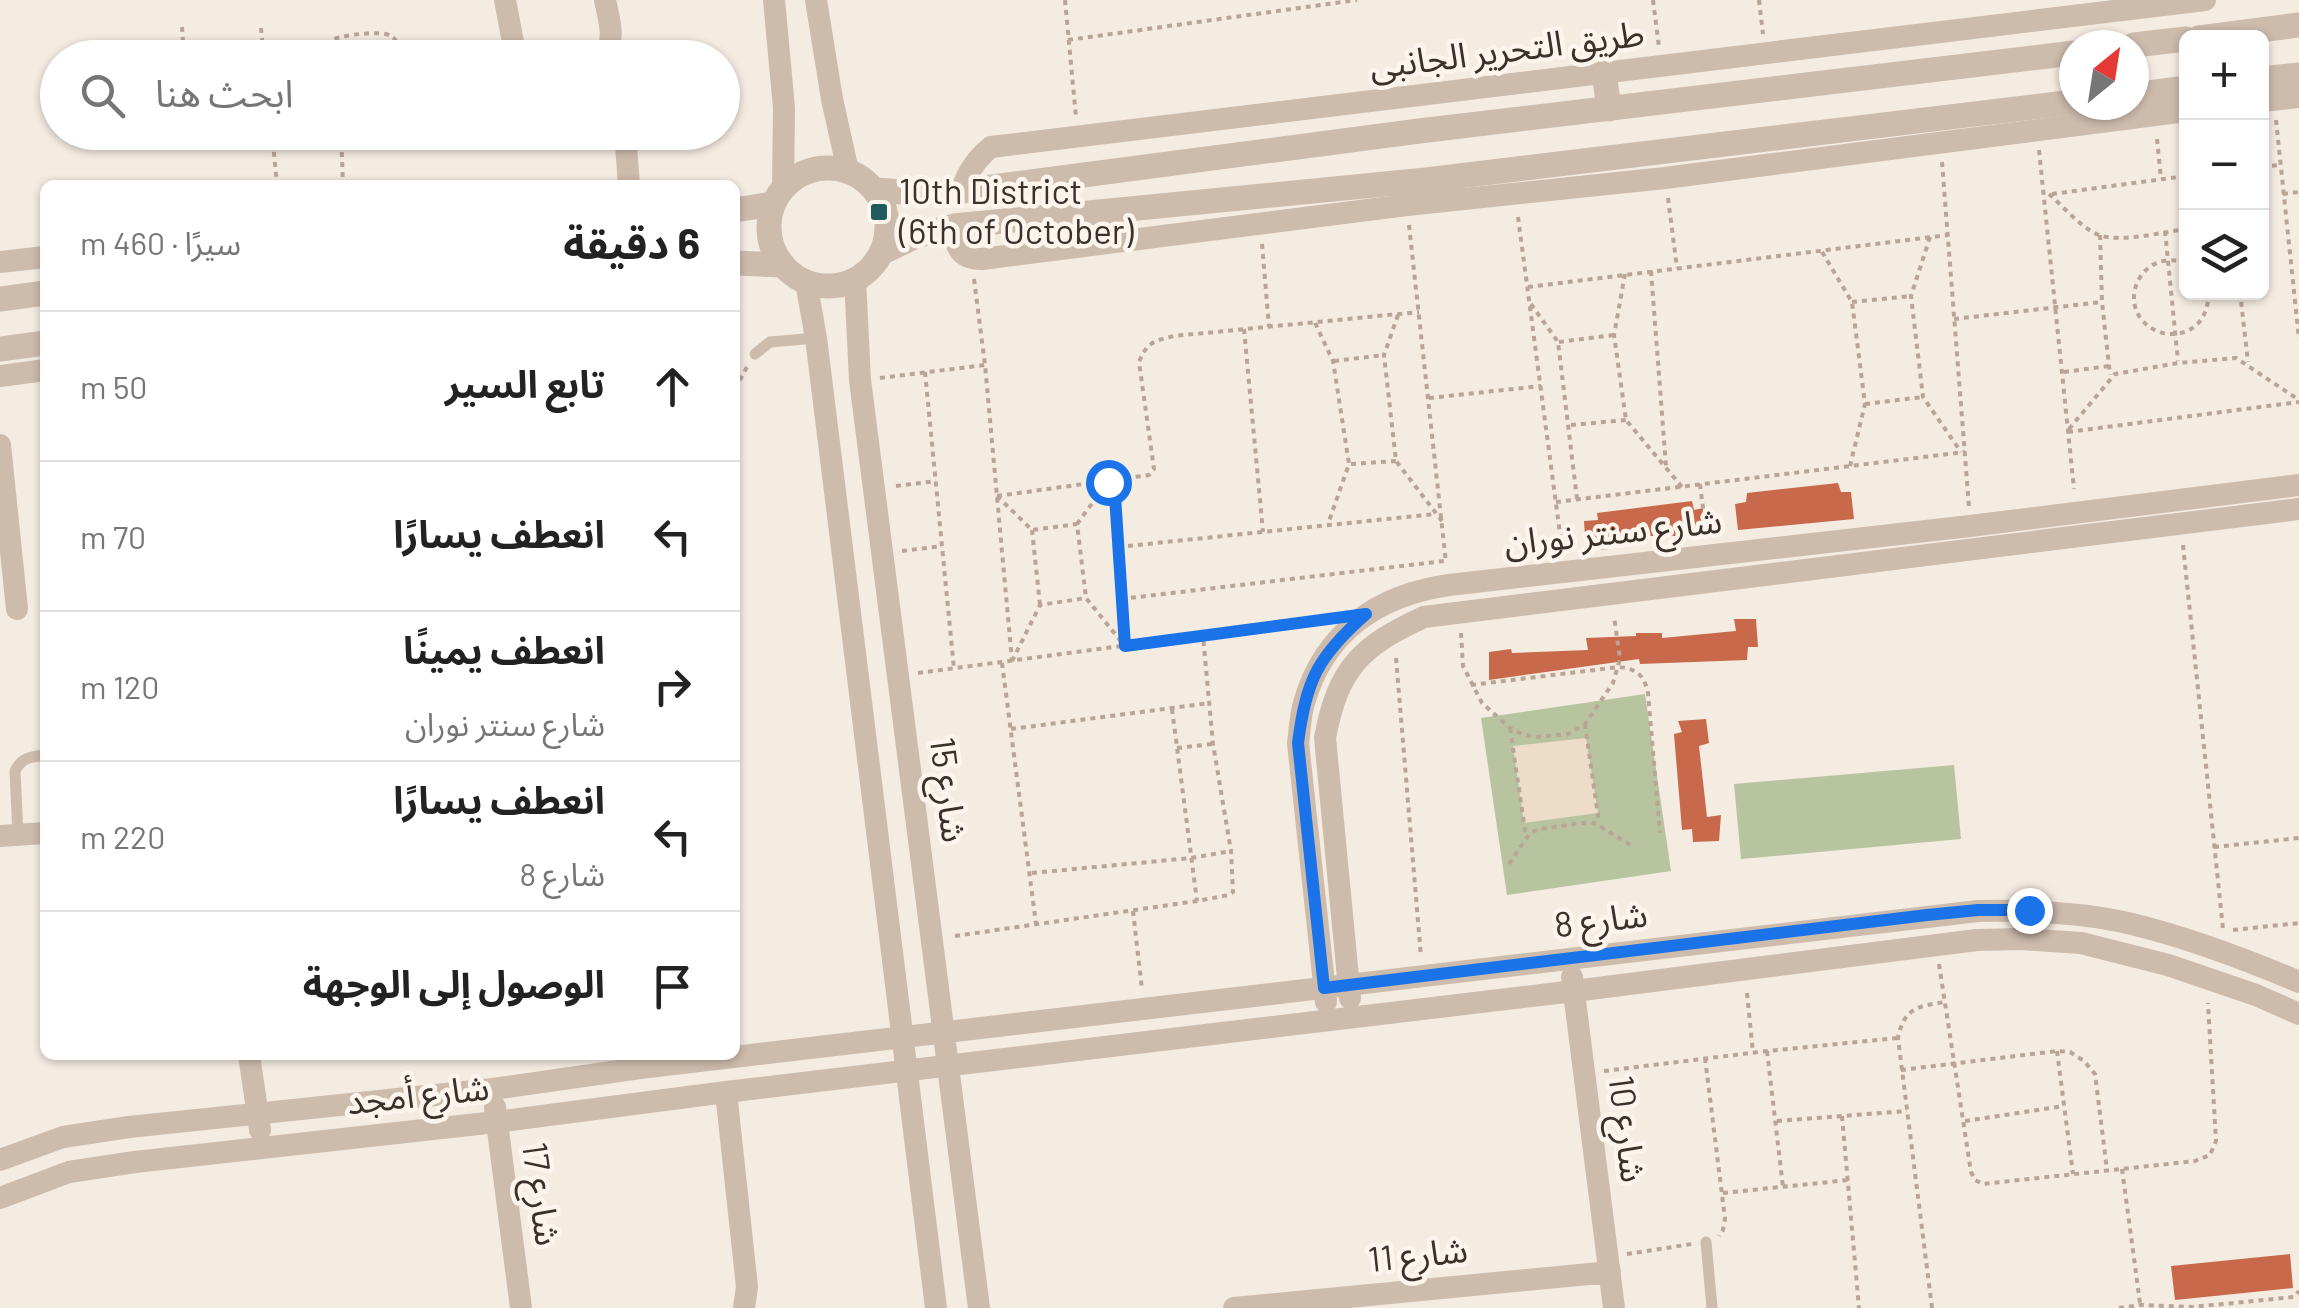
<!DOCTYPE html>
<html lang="ar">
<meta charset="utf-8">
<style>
:root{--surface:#fff;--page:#f2f2f2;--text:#222;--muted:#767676;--line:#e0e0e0}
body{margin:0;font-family:Barlow,"Noto Sans Arabic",sans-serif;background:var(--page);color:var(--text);direction:rtl}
.controls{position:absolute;right:30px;top:30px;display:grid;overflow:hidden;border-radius:15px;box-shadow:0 2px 8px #0004}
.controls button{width:90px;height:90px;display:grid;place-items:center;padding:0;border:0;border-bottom:2px solid var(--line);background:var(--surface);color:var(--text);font:50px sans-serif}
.compass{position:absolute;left:2059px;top:30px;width:90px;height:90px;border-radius:50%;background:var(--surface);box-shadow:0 2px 8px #0004;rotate:30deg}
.stop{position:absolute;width:30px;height:30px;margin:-22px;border:8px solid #1a73e8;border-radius:50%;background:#fff}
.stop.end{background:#1a73e8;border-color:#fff;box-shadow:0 2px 10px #0008}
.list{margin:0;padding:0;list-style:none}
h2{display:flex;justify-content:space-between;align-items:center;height:130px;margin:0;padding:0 40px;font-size:42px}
h2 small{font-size:32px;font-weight:400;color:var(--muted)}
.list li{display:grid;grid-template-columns:65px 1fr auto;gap:30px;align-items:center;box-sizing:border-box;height:150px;padding:0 40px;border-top:2px solid var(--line)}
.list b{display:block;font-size:38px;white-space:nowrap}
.list p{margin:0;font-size:32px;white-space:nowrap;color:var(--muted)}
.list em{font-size:32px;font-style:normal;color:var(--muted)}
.icon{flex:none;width:55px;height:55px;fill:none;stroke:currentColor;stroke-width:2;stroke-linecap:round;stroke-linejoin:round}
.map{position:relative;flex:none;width:2299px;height:1308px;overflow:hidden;direction:ltr}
.search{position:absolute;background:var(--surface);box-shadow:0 2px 8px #0004;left:40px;top:40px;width:700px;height:110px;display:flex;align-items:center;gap:25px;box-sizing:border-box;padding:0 35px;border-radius:55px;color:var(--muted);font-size:38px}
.panel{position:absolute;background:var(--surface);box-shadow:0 2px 8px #0004;left:40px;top:180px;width:700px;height:880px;border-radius:15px;direction:rtl}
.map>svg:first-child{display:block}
.green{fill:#b8c4a0}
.plaza{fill:#ecdcc8}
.building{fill:#c8694b}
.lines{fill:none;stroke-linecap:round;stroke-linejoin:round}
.path{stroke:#b9a596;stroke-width:4;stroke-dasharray:5 5;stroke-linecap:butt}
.service{stroke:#cdbbac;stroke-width:11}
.minor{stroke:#cdbbac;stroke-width:22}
.tertiary{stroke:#cdbbac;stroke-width:25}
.route{stroke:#1a73e8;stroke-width:12}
.poi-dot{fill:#1f5a5e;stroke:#fbf5ee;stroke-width:4}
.labels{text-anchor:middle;stroke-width:9;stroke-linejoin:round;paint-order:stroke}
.street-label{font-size:35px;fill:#3b302b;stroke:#fbf5ee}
.poi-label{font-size:35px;fill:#3b302b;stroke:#fbf5ee;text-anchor:start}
</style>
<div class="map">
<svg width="2299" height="1308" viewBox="0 0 2299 1308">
<rect width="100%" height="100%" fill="#f4ebe1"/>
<path class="green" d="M 1645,694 L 1671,871 L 1507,895 L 1481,718 Z
M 1954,765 L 1961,839 L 1741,859 L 1734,784 Z"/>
<path class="plaza" d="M 1586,738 L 1598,813 L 1524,823 L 1513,746 Z"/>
<path class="building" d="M 1838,483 L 1841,492 L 1851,492 L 1854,519 L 1738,530 L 1735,504 L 1746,502 L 1747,493 Z
M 1692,501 L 1694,510 L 1703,508 L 1704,536 L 1612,536 L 1609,549 L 1586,551 L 1584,521 L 1598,520 L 1597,513 Z
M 1734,619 L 1756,619 L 1758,647 L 1748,647 L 1747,660 L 1640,664 L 1639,659 L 1489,680 L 1489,652 L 1511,649 L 1512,653 L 1588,650 L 1586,638 L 1636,636 L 1636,633 L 1662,633 L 1662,638 L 1736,631 Z
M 1706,719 L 1709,743 L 1699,746 L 1707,817 L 1721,815 L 1719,841 L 1693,842 L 1692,829 L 1682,830 L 1674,734 L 1682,732 L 1678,721 Z
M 2290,1254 L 2293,1288 L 2175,1300 L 2171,1266 Z"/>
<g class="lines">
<path class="path" d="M 1065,0 L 1076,117
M 1653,0 L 1659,47
M 1759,0 L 1763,34
M 182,27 L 184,58
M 261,28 L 264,58
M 1068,40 L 1357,0
M 334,58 L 332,47 L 334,39 C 344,35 382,30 391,36 C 398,40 399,50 400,58
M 359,58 L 368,53 L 378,58
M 2276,120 L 2299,339
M 272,132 L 277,185
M 341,132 L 343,185
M 2157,139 L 2161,179
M 2039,150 L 2074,489
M 1942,162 L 1969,507
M 2262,167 L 2279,165
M 2049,194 C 2064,207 2081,228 2099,235 C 2119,243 2164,232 2186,229
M 2052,194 L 2186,176
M 2283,194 L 2299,192
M 1668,198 L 1677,268
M 1518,217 L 1562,549
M 1409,225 L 1446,563
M 2165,231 L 2178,361
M 2100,235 L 2102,302 L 2110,375
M 1930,237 L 1911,296 L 1923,397 L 1961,452
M 1262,244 L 1269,327
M 1822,252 L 1852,302 L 1865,404 L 1850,466
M 2186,263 C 2139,246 2112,311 2157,331 C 2166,335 2178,335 2187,331 C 2203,324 2208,309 2209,292
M 1651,271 L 1666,466
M 1625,274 L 1614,335 L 1626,420 L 1682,487
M 974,279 L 985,365 L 1012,661
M 1528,287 L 1948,235
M 2240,292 L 2248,362
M 1852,302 L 1911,296
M 1531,304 L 1558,342 L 1577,499
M 1398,315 L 1384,355 L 1396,461 L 1442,521
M 1954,319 L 2102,302
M 1315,323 L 1333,361 L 1349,464 L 1328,524
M 1244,329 L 1263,532
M 1559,342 L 1614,335
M 1334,361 L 1384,355
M 925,372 L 954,669
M 2064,372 L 2109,366
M 880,378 L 985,365
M 735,389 L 747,367
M 1429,398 L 1541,386
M 1865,404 L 1923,397
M 1571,425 L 1626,420
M 2069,429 L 2115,374 L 2178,363 L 2236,358 L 2299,400
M 2068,432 L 2299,402
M 1351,464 L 1396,461
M 1113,481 L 1125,646
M 1700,484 L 1706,532
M 896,486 L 936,481
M 997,496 L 1149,475 L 1154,469 L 1139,362 C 1147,342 1154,341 1174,336 L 1419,312
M 997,496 L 1032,530 L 1077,524 L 1086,598
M 1556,502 L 1965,452
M 1077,524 L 1107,483
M 1032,530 L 1040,605
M 2183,545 L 2223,929
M 1118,547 L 1435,514
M 902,551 L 942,546
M 1121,599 L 1444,561
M 1461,633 L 1463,666 L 1482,703 L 1510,728 L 1522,734 L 1535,737 L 1568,734 L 1585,724 L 1613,683 L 1620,659 L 1614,616
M 1396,658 L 1421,957
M 1012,661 L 1040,605 L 1086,598 L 1124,645
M 1002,663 L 1036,924
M 918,673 L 1325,619
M 1471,685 L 1619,667 C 1637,669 1644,675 1648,693 L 1660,833
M 1172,709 L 1197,901
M 1585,724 L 1599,823
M 1510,728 L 1526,837
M 1011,729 L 1210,703
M 1177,748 L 1212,744
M 2214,847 L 2299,838
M 1509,864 L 1530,833 L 1540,829 L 1590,822 L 1596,824 L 1634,847
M 1032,873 L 1191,858 L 1231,851
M 1133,911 L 1142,989
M 2233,930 L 2299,923
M 955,936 L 1197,901 L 1229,895 L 1233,892 L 1231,851 L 1213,744 L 1203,636
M 1939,964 L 1971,1172 L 1975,1180 L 1983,1184 L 2195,1161 L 2210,1155 L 2216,1141 L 2208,1003
M 1747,993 L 1753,1053
M 1767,1051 L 1783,1187
M 2057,1051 L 2073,1174
M 1705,1058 L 1725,1219 L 1723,1230 L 1719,1236
M 1901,1070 L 2057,1051 L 2070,1052 L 2084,1061 L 2095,1074 L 2107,1170
M 1604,1071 L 1767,1051 L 1898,1038
M 1842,1116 L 1859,1308
M 1777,1121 L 1907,1111
M 1965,1121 L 2064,1106
M 2122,1169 L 2140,1303
M 1723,1193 L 1848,1180
M 1627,1254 L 1692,1244
M 1932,1308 L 1898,1038 C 1904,1008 1918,1006 1945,1002
M 2119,1308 L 2141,1305 L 2192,1307 L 2294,1297 L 2299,1291"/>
<path class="service" d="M 755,354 L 770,342 L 816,338
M 18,835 L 15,771 C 22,757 31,757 45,755
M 1706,1242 L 1712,1308"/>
<path class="minor" d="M 505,0 L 516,58
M 774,0 L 784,108 L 783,188
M 816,0 L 832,99 L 848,171
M 602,58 C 617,41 609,20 605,0
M 2262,101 L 2299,97
M 625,132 L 629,185
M 961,191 C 968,172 975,160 991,147 L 2205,0
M 954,226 C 954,246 959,259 982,259 L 1407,205 L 1665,178 L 2186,111
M 0,262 L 45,257
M 855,279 L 860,380 L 979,1308
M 806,282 L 816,338 L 936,1308
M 0,376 L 45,370
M 0,445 L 17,609
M 0,836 L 45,833
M 1572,977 L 1614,1308
M 1350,998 L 1325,738 C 1338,668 1361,646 1424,617 L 2299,509
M 1326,1002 L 1298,743 C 1300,730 1300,716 1304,703 C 1324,632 1378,595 1449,585 L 1970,526 L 2299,485
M 249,1055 L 260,1130
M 726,1092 L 747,1287 L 744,1308
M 495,1107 L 521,1308
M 0,1160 L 63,1137 L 129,1127 L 493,1089 L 640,1068 L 1978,911 C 2030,910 2081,912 2132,924 C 2189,938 2245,959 2299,982
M 0,1198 L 69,1172 L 135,1162 L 496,1122 L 726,1092 L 1574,991 L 1977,940 L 2021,939 L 2081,943 L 2168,965 L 2256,995 L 2299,1014
M 1234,1308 L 1610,1272"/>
<path class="tertiary" d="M 2199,38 L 2299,25
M 2134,45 L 2186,39
M 1604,73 L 1609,109
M 2262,79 L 2299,75
M 2134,95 L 2186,88
M769 227a59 59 0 1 1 118 0a59 59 0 1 1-118 0Z
M 875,190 L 918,193 L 961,191 L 1419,131 L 2074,53
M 735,210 L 773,204
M 881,253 L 916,236 L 954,226 L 1426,180 L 2074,102
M 735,263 L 783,265
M 0,299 L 45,293
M 0,349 L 45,343"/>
</g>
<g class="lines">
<path class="route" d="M 1108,482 L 1114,481 L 1125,646 L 1366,614 C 1318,656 1306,680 1298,743 L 1324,988 L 1927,915 L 1978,910 L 2029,910"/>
</g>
<rect class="poi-dot" x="869" y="202" width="20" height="20" rx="5"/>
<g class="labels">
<g class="street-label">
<text transform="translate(1507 50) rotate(-7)" y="12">طريق التحرير الجانبى</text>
<text transform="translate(1613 532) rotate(-6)" y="12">شارع سنتر نوران</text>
<text transform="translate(948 790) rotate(83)" y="12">شارع 15</text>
<text transform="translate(1601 920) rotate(-7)" y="12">شارع 8</text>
<text transform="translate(418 1095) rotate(-6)" y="12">شارع أمجد</text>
<text transform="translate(1627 1129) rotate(83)" y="12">شارع 10</text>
<text transform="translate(541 1194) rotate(82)" y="12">شارع 17</text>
<text transform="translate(1418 1255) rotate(-6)" y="12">شارع 11</text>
</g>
<g class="poi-label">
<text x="899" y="204">10th District<tspan x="899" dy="40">(6th of October)</tspan></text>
</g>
</g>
</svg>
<div class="controls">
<button>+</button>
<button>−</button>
<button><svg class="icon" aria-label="layers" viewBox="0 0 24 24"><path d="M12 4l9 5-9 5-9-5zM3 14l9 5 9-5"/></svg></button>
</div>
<svg class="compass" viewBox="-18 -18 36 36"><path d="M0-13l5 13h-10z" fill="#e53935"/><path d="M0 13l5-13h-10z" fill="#767676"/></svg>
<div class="stop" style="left:1108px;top:482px"></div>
<div class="stop end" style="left:2029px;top:910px"></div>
<div class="search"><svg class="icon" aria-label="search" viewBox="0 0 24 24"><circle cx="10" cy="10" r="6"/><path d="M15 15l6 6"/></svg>ابحث هنا</div>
<section class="panel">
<h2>6 دقيقة<small>سيرًا · 460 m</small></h2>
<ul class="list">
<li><svg class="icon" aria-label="ahead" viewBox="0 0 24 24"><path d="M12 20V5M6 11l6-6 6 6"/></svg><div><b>تابع السير</b></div><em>50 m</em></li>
<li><svg class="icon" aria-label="left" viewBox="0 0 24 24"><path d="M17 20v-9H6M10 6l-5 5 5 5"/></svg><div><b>انعطف يسارًا</b></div><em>70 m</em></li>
<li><svg class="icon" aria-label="right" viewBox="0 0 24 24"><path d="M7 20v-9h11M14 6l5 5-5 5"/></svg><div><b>انعطف يمينًا</b><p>شارع سنتر نوران</p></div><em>120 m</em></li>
<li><svg class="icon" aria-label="left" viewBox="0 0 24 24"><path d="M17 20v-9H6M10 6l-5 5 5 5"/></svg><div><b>انعطف يسارًا</b><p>شارع 8</p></div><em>220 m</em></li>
<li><svg class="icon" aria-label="arrive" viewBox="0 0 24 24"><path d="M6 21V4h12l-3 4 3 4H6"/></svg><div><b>الوصول إلى الوجهة</b></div></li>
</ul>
</section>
</div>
